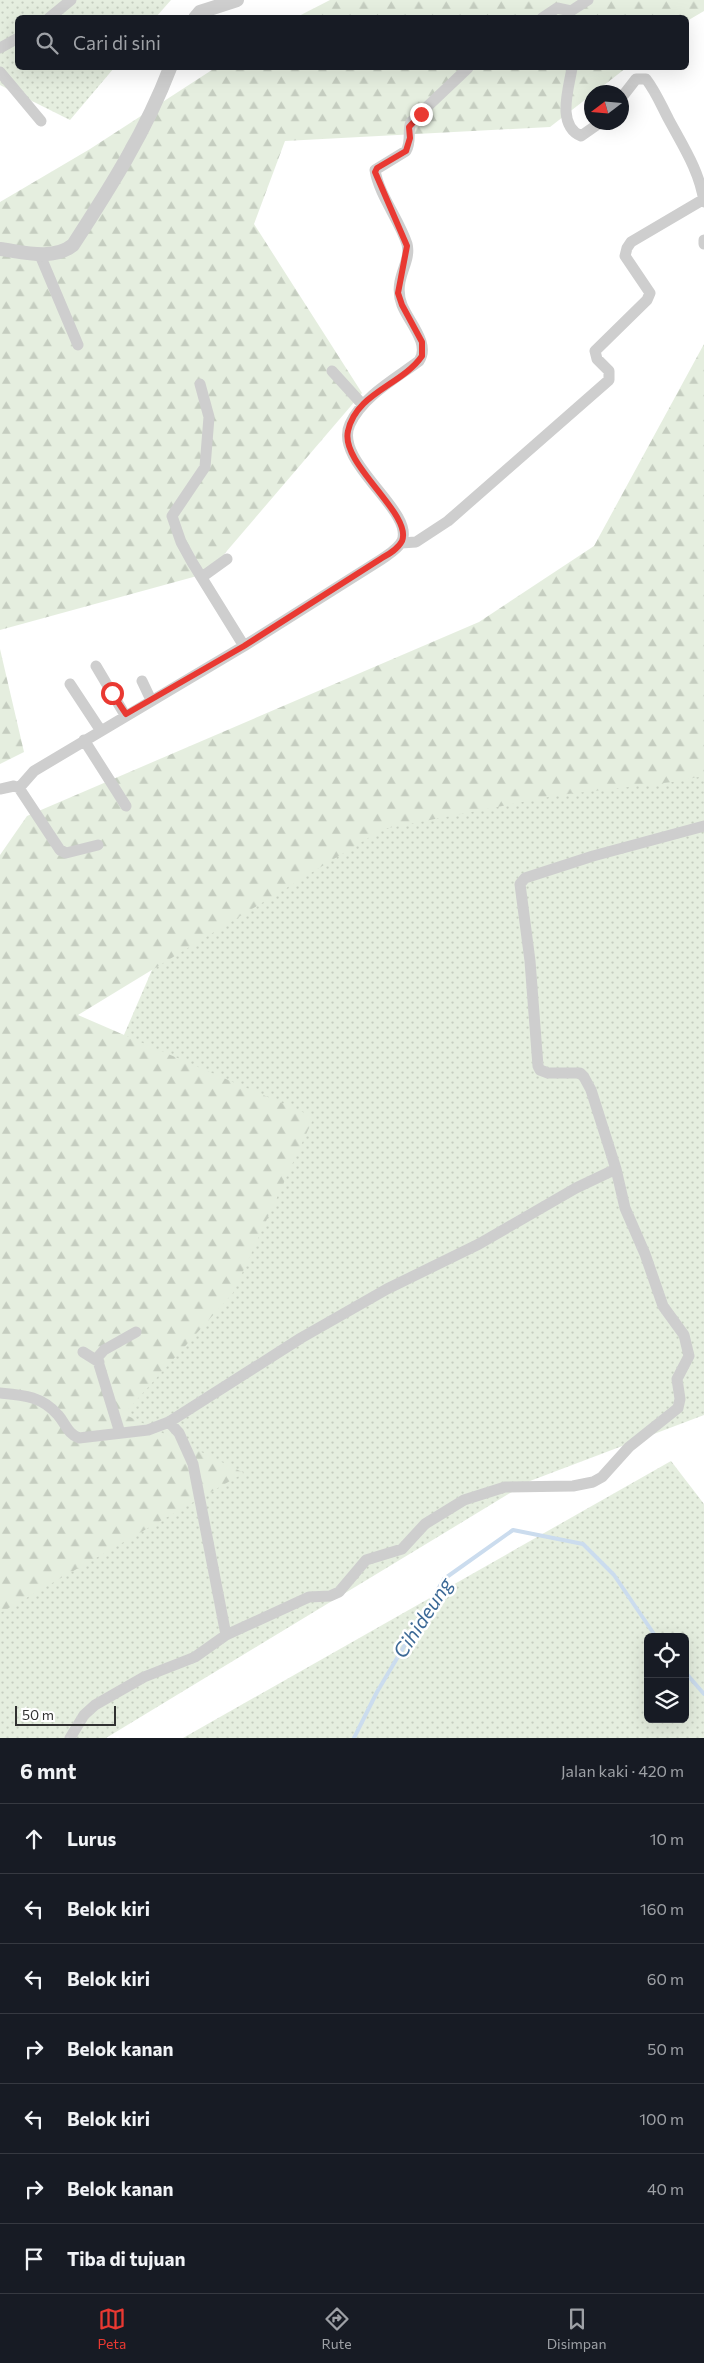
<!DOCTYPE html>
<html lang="id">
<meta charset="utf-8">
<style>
:root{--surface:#171b24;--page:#20242c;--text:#f1f3f6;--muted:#9ea1a6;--line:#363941;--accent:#e93932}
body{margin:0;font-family:Commissioner,sans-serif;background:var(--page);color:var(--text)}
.controls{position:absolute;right:15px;bottom:15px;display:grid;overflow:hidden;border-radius:8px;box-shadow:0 5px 20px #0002}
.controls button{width:45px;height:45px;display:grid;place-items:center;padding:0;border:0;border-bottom:1px solid var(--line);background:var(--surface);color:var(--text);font:25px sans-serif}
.compass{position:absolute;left:584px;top:85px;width:45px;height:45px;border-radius:50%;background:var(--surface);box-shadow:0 5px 20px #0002;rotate:254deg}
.scale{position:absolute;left:15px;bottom:12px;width:101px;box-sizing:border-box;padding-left:5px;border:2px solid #313131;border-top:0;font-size:14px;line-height:18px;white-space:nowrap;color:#313131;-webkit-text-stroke:4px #fff;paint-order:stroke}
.stop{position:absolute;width:15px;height:15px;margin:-11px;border:4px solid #e93932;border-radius:50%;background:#fff}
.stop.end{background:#e93932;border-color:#fff;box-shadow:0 1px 5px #0008}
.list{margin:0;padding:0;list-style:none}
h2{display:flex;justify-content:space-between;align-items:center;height:65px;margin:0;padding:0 20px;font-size:21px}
h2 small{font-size:16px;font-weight:400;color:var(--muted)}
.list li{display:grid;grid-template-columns:32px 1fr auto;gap:15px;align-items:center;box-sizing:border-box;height:70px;padding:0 20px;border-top:1px solid var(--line)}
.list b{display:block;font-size:19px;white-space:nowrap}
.list em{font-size:16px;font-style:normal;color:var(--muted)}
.icon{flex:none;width:28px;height:28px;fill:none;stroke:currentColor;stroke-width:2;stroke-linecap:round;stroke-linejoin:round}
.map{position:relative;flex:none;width:704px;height:1738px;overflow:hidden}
.search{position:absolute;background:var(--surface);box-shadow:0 5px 20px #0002;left:15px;right:15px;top:15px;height:55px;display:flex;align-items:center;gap:12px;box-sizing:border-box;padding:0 18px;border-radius:8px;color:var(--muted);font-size:19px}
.sheet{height:555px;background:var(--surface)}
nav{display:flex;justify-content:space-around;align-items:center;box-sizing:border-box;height:70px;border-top:1px solid var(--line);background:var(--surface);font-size:14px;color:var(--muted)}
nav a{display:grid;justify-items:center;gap:2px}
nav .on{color:var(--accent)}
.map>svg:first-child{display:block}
.grass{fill:url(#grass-dots);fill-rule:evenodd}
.forest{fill:url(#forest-firs)}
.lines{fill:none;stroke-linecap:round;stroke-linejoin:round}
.stream{stroke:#cbdcee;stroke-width:4}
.minor{stroke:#cecece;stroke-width:11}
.tertiary{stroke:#cecece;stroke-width:14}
.route{stroke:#e93932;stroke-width:6}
.labels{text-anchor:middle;stroke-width:5;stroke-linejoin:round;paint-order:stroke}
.water-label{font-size:20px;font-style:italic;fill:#3c6996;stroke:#fff}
</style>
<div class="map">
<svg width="704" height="1738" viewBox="0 0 704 1738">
<defs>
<pattern id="grass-dots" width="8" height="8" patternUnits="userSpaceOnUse" patternTransform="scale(1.25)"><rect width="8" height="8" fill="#e5eedf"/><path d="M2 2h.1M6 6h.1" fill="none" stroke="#c5cdc0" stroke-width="1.8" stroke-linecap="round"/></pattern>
<pattern id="forest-firs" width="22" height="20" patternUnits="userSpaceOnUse" patternTransform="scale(1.25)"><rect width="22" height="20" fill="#e5eedf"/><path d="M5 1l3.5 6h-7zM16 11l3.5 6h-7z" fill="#c5cdc0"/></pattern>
</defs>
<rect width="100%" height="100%" fill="#fff"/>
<path class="grass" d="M 0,0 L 171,0 L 156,17 L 18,18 L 18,68 L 114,68 L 70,120 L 0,85 Z
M 704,715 L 704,1415 L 530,1481 L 106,1738 L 0,1738 L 0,1490 L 79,1139 L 234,780 Z
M 671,1461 L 704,1504 L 704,1738 L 183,1738 ZM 648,1637 L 685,1637 L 685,1719 L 648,1719 Z"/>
<path class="forest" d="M 330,0 L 704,0 L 704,11 L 687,21 L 686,18 L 295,18 Z
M 215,68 L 626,68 L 550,127 L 285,141 L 254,224 L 362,393 L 208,573 L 0,630 L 0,202 L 90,149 Z
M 704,344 L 704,776 L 672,782 L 559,795 L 383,829 L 78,1015 L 314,1117 L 233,1293 L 124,1414 L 244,1473 L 0,1613 L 0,855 L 27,816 L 479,622 L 594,546 Z
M 0,649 L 24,752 L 0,764 Z"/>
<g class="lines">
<path class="stream" d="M 685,1672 L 704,1694
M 354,1738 L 377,1692 L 444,1579 L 513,1530 L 583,1544 L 614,1575 L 656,1637"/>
<path class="minor" d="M 49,18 L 71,0
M 542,18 L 557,8 L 571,11 L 588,0
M 0,48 L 18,38
M 572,68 C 569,88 556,125 581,136 L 601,122
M 0,72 L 41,121
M 622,97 L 636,79 L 646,79 C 656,92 661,105 669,120 C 683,146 700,172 704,202
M 704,240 L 704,244
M 40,255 L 78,345
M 332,371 L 362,404
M 200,384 L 209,417 L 205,467 L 172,516 L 181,542 L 192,562 L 244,646
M 401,543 L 416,542 L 448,521 L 609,380 L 609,371 L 597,359 L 595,351 L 647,300 L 650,293 L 625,256 L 627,248 L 631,242 L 704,199
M 202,577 L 227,559
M 96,666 L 125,715
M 142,681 L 151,700
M 70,684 L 101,731
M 84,740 L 126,806
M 19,788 L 60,850 L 66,853 L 98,845
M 0,789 L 14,786 L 19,788 L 34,771 L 244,646 L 382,559 C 389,554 398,549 402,541 C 415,511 332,461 350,424 C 363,396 395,379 419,361 C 431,344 408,321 402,305 C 392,279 412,263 407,244 C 399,219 379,195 375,170 L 406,151 C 412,141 407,131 411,122 L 468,68
M 83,1352 L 99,1362
M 0,1393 C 23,1395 42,1396 58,1415 C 66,1424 67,1433 79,1438 L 148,1430 L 169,1422 L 301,1338 L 387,1289 L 479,1244 L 576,1188 L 616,1169
M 169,1422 L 179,1433 L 193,1464 L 226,1635
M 120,1433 L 97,1358 L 104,1350 L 136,1332
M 70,1738 L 84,1715 L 95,1705 L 144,1677 L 195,1657 L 226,1635 L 309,1597 L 330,1596 L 339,1592 L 366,1560 L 402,1549 L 425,1524 L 464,1500 L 505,1487 L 573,1486 L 593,1482 L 602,1477 L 629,1447 L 678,1408 L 680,1399 L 677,1379 L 689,1356 L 684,1335 L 663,1306 L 645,1254 L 625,1208 L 616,1169 L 591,1090 L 584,1077 L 580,1073 L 548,1073 L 540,1070 L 538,1066 L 530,961 L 520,884 L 525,878 L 593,856 L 704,826"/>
<path class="tertiary" d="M 195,18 L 200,12 L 237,0
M 0,249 C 23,252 53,261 73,245 C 110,188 146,131 170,68"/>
</g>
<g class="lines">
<path class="route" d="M 112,693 L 126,714 L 244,646 L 382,558 C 389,554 398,549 402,541 C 413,514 340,464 348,431 C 356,393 402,385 422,356 L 422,342 L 402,305 L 398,293 L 407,246 L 375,172 L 377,168 L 406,151 L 410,138 L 409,127 L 421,114"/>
</g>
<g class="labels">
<g class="water-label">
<text transform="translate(423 1618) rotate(-57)" y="7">Cihideung</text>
</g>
</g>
</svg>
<div class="controls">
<button><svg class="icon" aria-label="locate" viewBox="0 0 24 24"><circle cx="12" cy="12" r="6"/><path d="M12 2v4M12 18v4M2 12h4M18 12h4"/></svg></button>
<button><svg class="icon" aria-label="layers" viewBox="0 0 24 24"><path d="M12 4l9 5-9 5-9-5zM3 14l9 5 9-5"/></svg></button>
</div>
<svg class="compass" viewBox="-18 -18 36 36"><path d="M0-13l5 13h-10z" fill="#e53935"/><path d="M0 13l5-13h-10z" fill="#9ea1a6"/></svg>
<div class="scale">50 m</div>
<div class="stop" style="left:112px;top:693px"></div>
<div class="stop end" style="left:421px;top:114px"></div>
<div class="search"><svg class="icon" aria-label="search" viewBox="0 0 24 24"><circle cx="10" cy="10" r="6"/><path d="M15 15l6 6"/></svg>Cari di sini</div>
</div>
<section class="sheet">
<h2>6 mnt<small>Jalan kaki · 420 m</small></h2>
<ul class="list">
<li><svg class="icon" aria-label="ahead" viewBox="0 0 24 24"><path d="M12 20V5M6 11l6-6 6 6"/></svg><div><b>Lurus</b></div><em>10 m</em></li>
<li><svg class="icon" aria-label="left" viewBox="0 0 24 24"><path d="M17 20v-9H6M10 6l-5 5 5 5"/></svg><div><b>Belok kiri</b></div><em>160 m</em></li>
<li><svg class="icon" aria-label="left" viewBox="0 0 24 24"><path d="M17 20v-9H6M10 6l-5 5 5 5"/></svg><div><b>Belok kiri</b></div><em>60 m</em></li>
<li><svg class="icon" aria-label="right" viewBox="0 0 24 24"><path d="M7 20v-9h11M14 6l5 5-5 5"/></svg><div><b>Belok kanan</b></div><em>50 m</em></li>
<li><svg class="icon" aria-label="left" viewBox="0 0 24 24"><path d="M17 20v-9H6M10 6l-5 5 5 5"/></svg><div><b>Belok kiri</b></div><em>100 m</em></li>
<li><svg class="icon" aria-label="right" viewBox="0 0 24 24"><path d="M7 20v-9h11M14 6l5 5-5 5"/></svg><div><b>Belok kanan</b></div><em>40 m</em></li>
<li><svg class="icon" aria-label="arrive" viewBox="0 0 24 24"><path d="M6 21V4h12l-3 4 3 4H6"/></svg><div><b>Tiba di tujuan</b></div></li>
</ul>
</section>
<nav>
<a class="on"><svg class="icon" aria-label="map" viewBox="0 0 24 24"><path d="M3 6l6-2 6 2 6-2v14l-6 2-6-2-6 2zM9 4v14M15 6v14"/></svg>Peta</a>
<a><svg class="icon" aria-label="directions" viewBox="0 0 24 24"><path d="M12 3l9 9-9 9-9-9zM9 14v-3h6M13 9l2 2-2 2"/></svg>Rute</a>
<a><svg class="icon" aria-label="saved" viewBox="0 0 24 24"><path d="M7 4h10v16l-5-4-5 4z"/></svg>Disimpan</a>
</nav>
